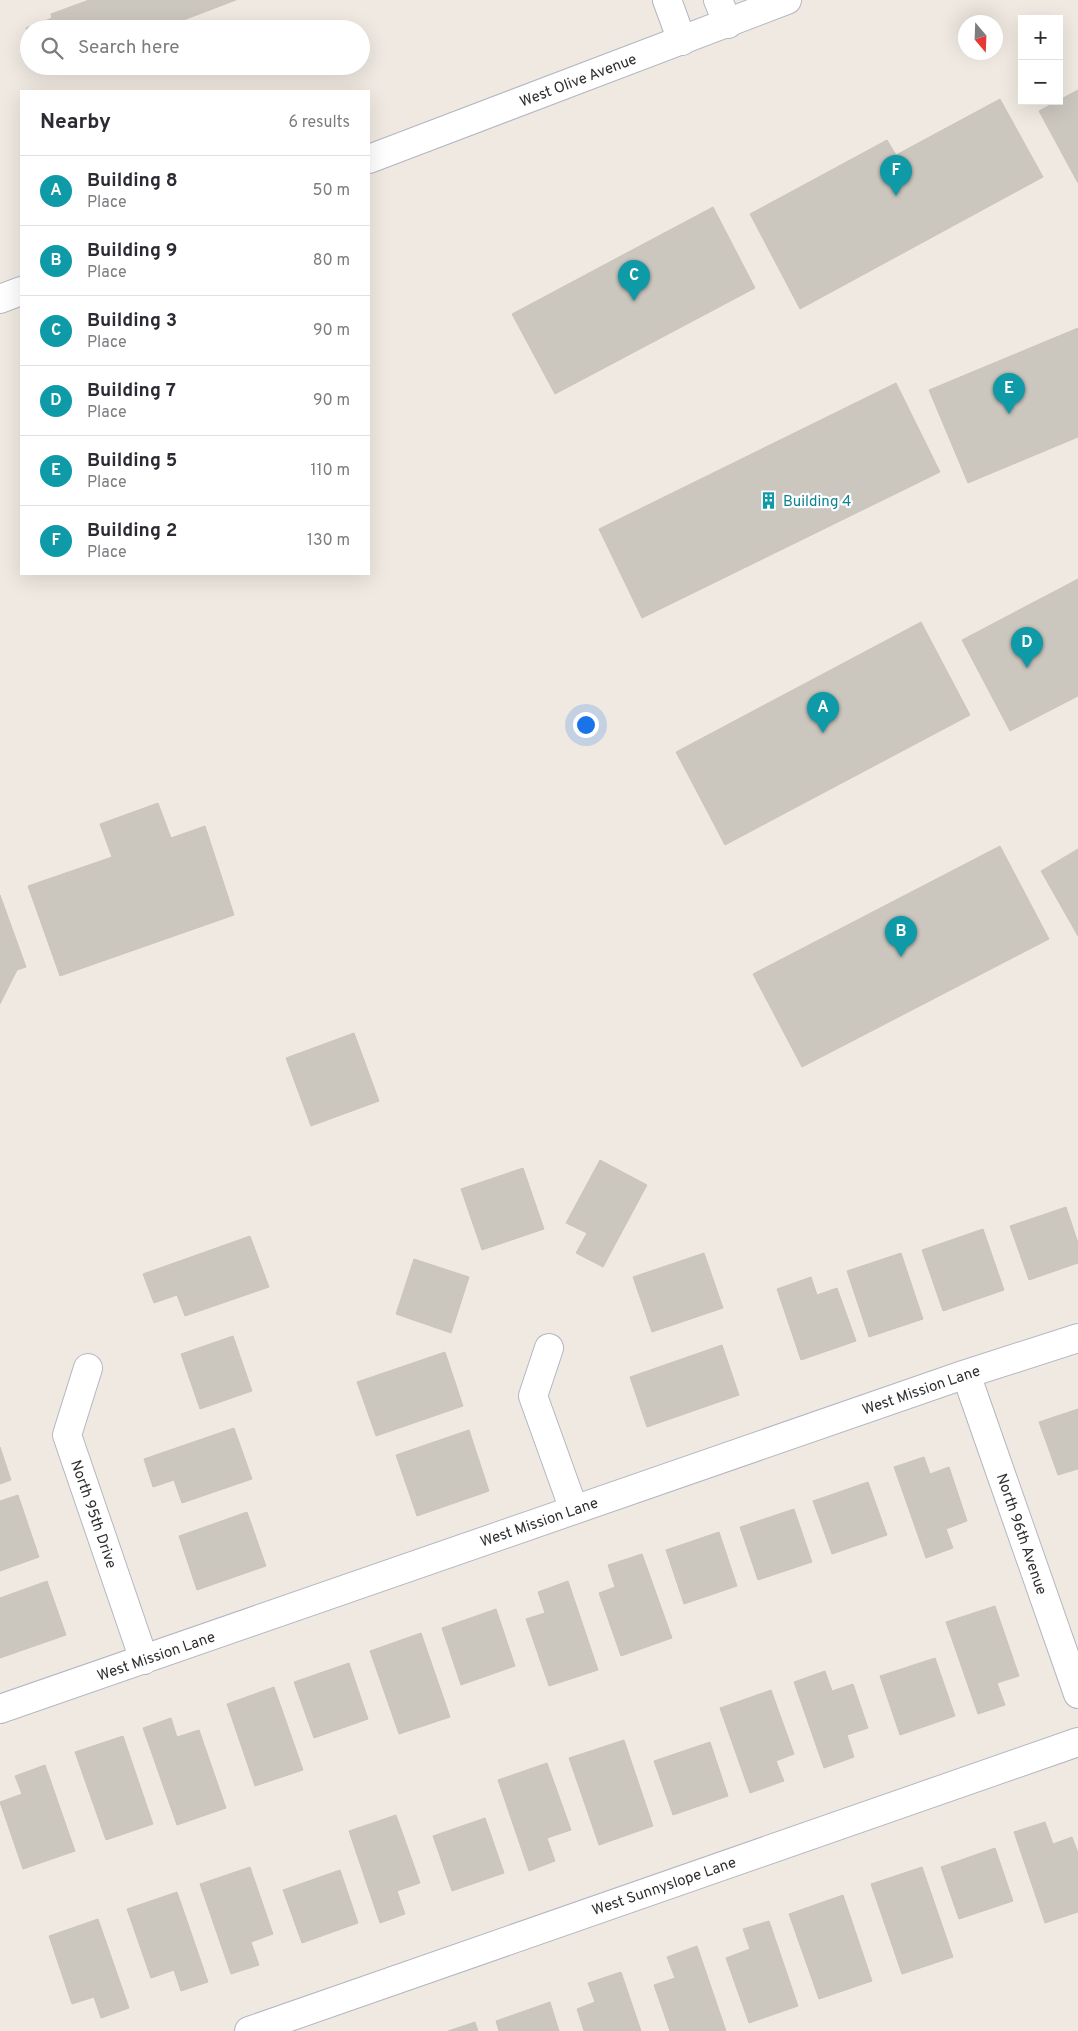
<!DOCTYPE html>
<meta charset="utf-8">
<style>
:root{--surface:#fff;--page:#f7f7f7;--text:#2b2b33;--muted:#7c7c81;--line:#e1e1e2;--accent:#ea580c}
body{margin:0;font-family:Overpass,sans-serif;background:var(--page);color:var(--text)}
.controls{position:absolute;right:15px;top:15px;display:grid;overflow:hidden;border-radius:0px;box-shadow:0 5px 20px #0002}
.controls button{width:45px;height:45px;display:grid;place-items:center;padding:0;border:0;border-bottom:1px solid var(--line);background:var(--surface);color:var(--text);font:25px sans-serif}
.compass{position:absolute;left:958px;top:15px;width:45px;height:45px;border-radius:50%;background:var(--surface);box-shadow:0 5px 20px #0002;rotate:161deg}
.you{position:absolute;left:585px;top:724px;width:18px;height:18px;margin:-12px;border:4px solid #fff;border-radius:50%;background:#1a73e8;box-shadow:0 0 0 8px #1a73e833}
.badge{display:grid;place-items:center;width:32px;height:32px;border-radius:50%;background:var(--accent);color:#fff;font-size:16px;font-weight:700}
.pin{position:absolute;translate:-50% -41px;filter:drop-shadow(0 1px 2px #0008)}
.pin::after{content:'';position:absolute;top:26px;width:18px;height:15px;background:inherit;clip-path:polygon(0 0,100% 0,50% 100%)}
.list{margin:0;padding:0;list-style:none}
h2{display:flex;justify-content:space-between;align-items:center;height:65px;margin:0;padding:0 20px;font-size:21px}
h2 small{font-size:16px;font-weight:400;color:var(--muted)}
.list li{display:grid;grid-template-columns:32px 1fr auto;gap:15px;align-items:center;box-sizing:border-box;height:70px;padding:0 20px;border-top:1px solid var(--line)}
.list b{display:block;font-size:19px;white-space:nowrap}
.list p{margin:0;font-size:16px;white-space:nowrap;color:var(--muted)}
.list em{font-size:16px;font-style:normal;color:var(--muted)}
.icon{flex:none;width:28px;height:28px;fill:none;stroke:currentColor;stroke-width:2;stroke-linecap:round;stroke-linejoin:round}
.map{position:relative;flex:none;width:1078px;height:2031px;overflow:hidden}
.search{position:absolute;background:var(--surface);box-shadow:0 5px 20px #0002;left:20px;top:20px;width:350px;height:55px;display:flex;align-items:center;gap:12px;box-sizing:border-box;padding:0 18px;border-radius:28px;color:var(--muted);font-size:19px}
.panel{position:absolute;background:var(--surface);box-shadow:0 5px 20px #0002;left:20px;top:90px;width:350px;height:485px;border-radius:0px}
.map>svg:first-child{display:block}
.building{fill:#cbc7bf;stroke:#cbc5ba}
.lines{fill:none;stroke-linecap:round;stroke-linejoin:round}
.minor-casing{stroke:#b4b7c1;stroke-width:30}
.secondary-casing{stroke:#b4b7c1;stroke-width:30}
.minor{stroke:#fff;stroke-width:28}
.secondary{stroke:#fff;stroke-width:28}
.labels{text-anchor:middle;stroke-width:4.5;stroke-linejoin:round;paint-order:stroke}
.street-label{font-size:15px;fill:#2e2e2e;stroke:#fff}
.culture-label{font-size:15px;fill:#0d838f;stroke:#fff;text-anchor:start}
</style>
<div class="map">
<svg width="1078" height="2031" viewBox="0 0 1078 2031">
<rect width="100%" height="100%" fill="#efe9e1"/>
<path class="building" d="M 89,0 L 236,0 L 160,29 L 29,29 L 29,37 L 26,28 L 52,18 L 51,14 Z
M 1078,90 L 1078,183 L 1039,111 Z
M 1000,99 L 1043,177 L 800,309 L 750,214 L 887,140 L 896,155 Z
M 713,207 L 755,288 L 555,394 L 512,314 Z
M 1078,328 L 1078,437 L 968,483 L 929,390 Z
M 896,383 L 940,472 L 642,618 L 599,529 Z
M 1078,579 L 1078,696 L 1010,731 L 962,640 Z
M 921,622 L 970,715 L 725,845 L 676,752 Z
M 158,803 L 171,838 L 205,826 L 234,915 L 60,976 L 28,886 L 112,857 L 100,824 Z
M 1000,846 L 1049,939 L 802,1067 L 753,974 Z
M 1078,849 L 1078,936 L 1041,871 Z
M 0,895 L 26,967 L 17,970 L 0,1004 Z
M 354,1033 L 379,1101 L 311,1126 L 286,1058 Z
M 600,1160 L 647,1185 L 603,1267 L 576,1253 L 587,1233 L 566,1223 Z
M 523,1168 L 544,1229 L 482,1250 L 461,1189 Z
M 1066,1207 L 1078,1243 L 1078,1263 L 1029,1280 L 1010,1226 Z
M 983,1229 L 1004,1290 L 943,1311 L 922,1250 Z
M 250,1236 L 269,1287 L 185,1316 L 177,1295 L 154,1303 L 143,1274 Z
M 704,1253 L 723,1308 L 652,1332 L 633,1277 Z
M 901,1253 L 923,1319 L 869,1337 L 847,1271 Z
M 414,1259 L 469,1277 L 451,1333 L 396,1314 Z
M 811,1277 L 817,1295 L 837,1288 L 856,1341 L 801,1360 L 777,1289 Z
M 233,1336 L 252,1391 L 200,1409 L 181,1354 Z
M 722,1345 L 739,1395 L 647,1427 L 630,1377 Z
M 445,1352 L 463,1406 L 376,1436 L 357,1382 Z
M 1078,1409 L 1078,1469 L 1058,1475 L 1039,1422 Z
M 234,1428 L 252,1479 L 182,1503 L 174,1480 L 153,1487 L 144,1459 Z
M 469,1430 L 489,1491 L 417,1516 L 396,1455 Z
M 0,1447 L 11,1480 L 0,1484 Z
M 924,1457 L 930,1474 L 949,1467 L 967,1521 L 946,1529 L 953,1548 L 926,1558 L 894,1467 Z
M 868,1482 L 887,1535 L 832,1554 L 813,1501 Z
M 18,1495 L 39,1557 L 0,1571 L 0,1501 Z
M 794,1509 L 812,1562 L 758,1580 L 740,1527 Z
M 247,1512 L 266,1566 L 197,1590 L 179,1536 Z
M 719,1532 L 737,1586 L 684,1604 L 666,1550 Z
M 642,1554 L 672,1638 L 621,1656 L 599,1593 L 615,1587 L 608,1565 Z
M 47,1581 L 66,1635 L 0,1658 L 0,1598 Z
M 568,1581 L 598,1670 L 549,1686 L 526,1619 L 545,1613 L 538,1592 Z
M 995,1606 L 1019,1676 L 997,1683 L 1005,1705 L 978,1714 L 946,1622 Z
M 496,1609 L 515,1666 L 461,1685 L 442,1628 Z
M 421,1633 L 450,1717 L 399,1734 L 370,1651 Z
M 935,1658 L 955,1716 L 900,1735 L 880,1676 Z
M 349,1663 L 368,1719 L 314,1738 L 294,1682 Z
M 825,1671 L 832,1691 L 853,1684 L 868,1728 L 847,1735 L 854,1757 L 824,1768 L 794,1682 Z
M 274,1687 L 303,1770 L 255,1786 L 227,1704 Z
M 771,1690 L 794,1754 L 776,1761 L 784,1781 L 750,1793 L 720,1708 Z
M 171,1718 L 177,1737 L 199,1730 L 226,1808 L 177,1825 L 143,1728 Z
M 123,1736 L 153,1824 L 106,1840 L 75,1752 Z
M 624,1740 L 653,1826 L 599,1845 L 569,1758 Z
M 710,1742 L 728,1796 L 673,1815 L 654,1761 Z
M 547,1763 L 571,1830 L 547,1838 L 555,1861 L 529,1871 L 498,1780 Z
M 45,1765 L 75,1851 L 23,1869 L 0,1802 L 22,1794 L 15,1776 Z
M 396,1815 L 420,1883 L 397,1891 L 405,1914 L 380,1923 L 349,1831 Z
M 485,1818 L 504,1873 L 452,1891 L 433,1836 Z
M 1045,1822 L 1053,1844 L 1072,1837 L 1078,1853 L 1078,1912 L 1045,1923 L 1014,1832 Z
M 995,1848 L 1013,1901 L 959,1919 L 941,1867 Z
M 250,1867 L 273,1934 L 251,1942 L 259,1965 L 231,1974 L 200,1884 Z
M 922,1867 L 953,1957 L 902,1974 L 871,1884 Z
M 340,1870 L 358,1923 L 302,1943 L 283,1890 Z
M 177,1892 L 208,1982 L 181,1991 L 174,1970 L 151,1978 L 127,1909 Z
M 843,1895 L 872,1981 L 819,1999 L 789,1914 Z
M 98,1919 L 129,2008 L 101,2018 L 94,1997 L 72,2004 L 49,1936 Z
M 769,1921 L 798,2006 L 749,2023 L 726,1958 L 750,1949 L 743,1929 Z
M 697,1946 L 726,2031 L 670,2031 L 654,1985 L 675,1978 L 667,1957 Z
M 621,1972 L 641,2031 L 584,2031 L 577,2009 L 595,2002 L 588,1983 Z
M 550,2002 L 559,2031 L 499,2031 L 496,2021 Z
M 475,2022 L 478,2031 L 448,2031 Z"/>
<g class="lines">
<defs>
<path id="minor" d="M 667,0 L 682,41
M 718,0 L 728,24
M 549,1348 L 533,1396 L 574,1510
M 88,1368 L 67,1435 L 144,1660
M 966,1374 L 1078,1694
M 0,1709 L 966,1374 L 1078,1338
M 249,2031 L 1078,1742"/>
<path id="secondary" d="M 369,159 L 787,0
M 0,299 L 21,291"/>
</defs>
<use href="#minor" class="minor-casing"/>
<use href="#secondary" class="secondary-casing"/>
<use href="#minor" class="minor"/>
<use href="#secondary" class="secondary"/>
</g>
<defs>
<symbol id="building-bare" viewBox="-9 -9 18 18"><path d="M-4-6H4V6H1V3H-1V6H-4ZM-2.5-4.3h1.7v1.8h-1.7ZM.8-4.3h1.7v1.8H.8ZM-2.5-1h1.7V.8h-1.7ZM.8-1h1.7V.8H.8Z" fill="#0f9aa8" stroke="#fff" stroke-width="2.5" paint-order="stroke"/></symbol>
</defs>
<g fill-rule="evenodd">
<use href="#building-bare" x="756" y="488" width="25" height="25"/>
</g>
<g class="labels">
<g class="street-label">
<text transform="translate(578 80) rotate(-21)" y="5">West Olive Avenue</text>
<text transform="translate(921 1390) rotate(-19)" y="5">West Mission Lane</text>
<text transform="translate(94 1514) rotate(71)" y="5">North 95th Drive</text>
<text transform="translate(539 1522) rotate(-19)" y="5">West Mission Lane</text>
<text transform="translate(1022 1534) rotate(71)" y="5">North 96th Avenue</text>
<text transform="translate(156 1656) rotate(-19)" y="5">West Mission Lane</text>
<text transform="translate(664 1886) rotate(-19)" y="5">West Sunnyslope Lane</text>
</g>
<g class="culture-label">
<text x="783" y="506">Building 4</text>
</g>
</g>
</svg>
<div class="controls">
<button>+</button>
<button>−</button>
</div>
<svg class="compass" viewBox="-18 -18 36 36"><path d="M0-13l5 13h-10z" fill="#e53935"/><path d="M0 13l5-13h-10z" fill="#7c7c81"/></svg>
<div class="you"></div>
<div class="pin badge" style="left:823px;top:733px;background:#0f9aa8">A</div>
<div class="pin badge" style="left:901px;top:957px;background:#0f9aa8">B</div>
<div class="pin badge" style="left:634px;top:301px;background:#0f9aa8">C</div>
<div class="pin badge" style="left:1027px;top:668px;background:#0f9aa8">D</div>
<div class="pin badge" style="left:1009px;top:414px;background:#0f9aa8">E</div>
<div class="pin badge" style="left:896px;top:196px;background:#0f9aa8">F</div>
<div class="search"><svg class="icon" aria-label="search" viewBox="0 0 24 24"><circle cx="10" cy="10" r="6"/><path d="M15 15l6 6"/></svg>Search here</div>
<section class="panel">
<h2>Nearby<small>6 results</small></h2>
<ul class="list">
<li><span class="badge" style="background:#0f9aa8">A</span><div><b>Building 8</b><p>Place</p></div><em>50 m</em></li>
<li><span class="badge" style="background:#0f9aa8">B</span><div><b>Building 9</b><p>Place</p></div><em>80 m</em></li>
<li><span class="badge" style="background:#0f9aa8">C</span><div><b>Building 3</b><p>Place</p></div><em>90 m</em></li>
<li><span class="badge" style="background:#0f9aa8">D</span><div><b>Building 7</b><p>Place</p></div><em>90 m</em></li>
<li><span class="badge" style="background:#0f9aa8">E</span><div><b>Building 5</b><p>Place</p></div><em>110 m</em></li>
<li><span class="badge" style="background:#0f9aa8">F</span><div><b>Building 2</b><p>Place</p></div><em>130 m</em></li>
</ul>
</section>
</div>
